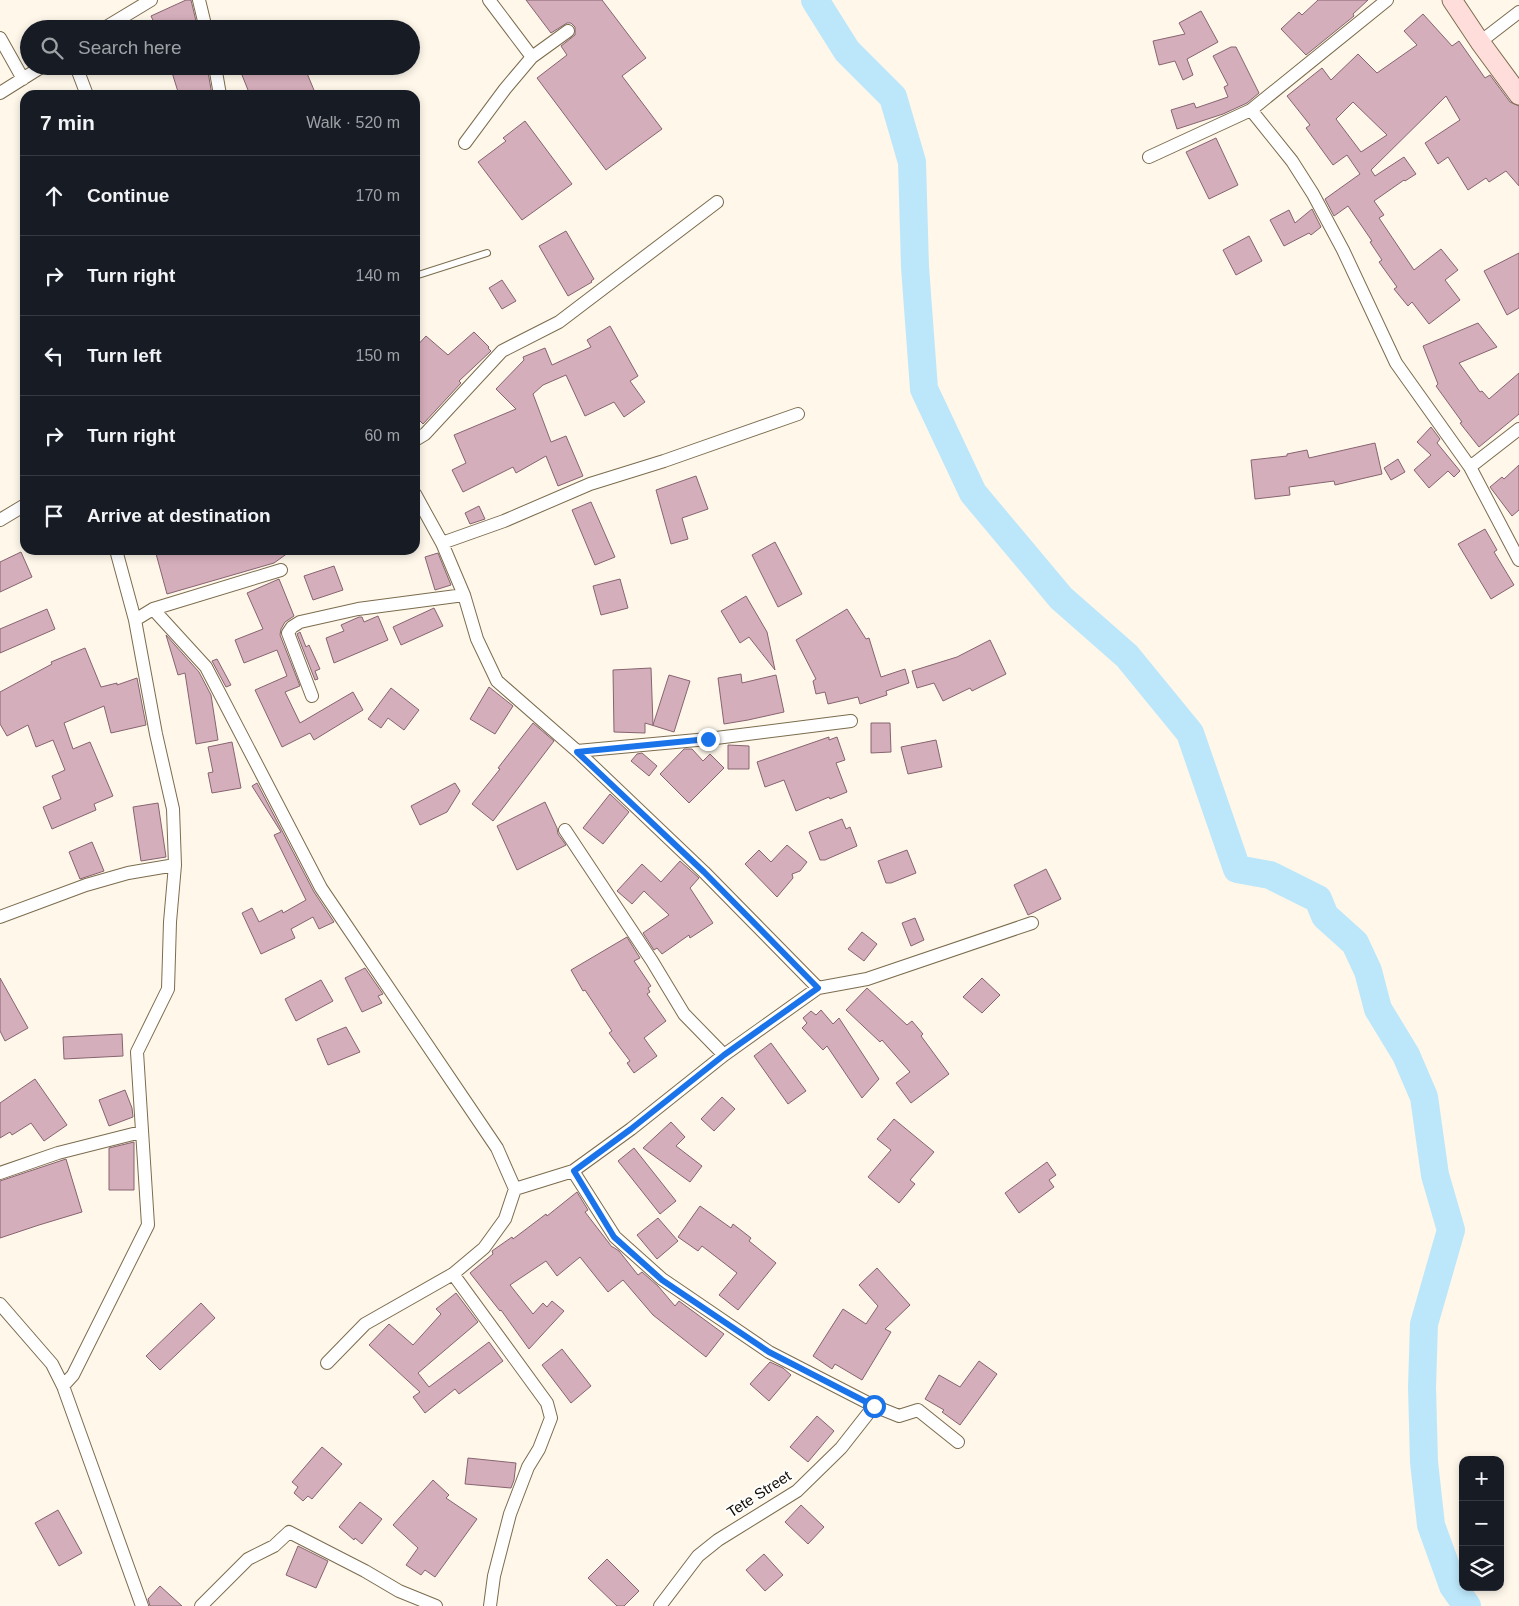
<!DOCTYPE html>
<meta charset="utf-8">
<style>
:root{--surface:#171b24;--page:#242831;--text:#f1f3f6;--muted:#9ea1a6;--line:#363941}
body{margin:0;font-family:Arial,sans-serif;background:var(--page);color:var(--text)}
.controls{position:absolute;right:15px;bottom:15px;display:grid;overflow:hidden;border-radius:10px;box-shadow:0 2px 8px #0003}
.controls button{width:45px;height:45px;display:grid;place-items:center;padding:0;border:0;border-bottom:1px solid var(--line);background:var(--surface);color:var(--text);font:25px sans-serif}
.stop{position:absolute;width:15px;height:15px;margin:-11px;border:4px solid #1a73e8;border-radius:50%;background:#fff}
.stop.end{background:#1a73e8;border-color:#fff;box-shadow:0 1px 5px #0008}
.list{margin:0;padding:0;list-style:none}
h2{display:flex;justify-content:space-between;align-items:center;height:65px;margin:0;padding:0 20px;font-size:21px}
h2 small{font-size:16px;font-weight:400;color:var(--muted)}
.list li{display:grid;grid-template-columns:32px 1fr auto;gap:15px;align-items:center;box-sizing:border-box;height:80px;padding:0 20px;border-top:1px solid var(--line)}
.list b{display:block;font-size:19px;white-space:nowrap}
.list em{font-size:16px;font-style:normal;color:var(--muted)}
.icon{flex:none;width:28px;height:28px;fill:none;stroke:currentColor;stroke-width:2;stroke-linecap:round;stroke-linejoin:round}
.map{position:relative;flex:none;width:1519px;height:1606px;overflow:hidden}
.search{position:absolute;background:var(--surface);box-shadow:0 2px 8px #0003;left:20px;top:20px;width:400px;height:55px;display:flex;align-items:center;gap:12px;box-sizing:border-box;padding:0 18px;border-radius:28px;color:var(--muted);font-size:19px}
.panel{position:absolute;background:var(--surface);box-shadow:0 2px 8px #0003;left:20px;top:90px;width:400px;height:465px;border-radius:15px}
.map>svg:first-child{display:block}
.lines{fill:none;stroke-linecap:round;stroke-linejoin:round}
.river{stroke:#bce7fa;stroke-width:28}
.building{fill:#d5aebb;stroke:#876470;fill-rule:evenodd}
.lane-casing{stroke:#7c6c4e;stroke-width:8}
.street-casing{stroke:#7c6c4e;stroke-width:14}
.secondary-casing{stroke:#7c6c4e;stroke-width:21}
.lane{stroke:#fff;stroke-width:6}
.street{stroke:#fff;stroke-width:12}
.secondary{stroke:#feddda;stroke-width:19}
.route{stroke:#1a73e8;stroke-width:6}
.labels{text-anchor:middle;stroke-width:4;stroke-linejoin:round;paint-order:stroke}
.street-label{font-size:15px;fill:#120c03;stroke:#fff}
</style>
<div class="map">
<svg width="1519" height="1606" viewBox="0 0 1519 1606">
<rect width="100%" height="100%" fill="#fef7ea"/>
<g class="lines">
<path class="river" d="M 815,0 L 847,51 L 893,97 L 912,162 L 915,267 L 924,389 L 973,493 L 1061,598 L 1127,656 L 1190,733 L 1237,869 L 1270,875 L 1318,899 L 1325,916 L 1355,943 L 1368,971 L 1378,1009 L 1406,1055 L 1424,1097 L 1435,1175 L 1451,1230 L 1424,1324 L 1422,1387 L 1424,1462 L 1431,1525 L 1453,1586 L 1467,1606"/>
</g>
<path class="building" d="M 186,0 L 191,0 L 196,21 L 179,29 L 157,29 L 151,16 Z
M 526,0 L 602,0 L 646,58 L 622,76 L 662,129 L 606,170 L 537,78 L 567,55 L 561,46 L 575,35 L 575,27 L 571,23 L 567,23 L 551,33 Z
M 1318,0 L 1368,0 L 1353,14 L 1354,16 L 1306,55 L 1281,29 L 1299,12 L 1302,15 Z
M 1201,11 L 1218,42 L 1187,59 L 1193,75 L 1183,80 L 1175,61 L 1159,65 L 1153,41 L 1185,34 L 1179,23 Z
M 1423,14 L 1452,46 L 1459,41 L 1485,78 L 1490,75 L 1510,102 L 1519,106 L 1519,186 L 1506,171 L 1489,182 L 1486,178 L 1468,190 L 1448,157 L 1438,164 L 1425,143 L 1460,120 L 1446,96 L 1371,170 L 1375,176 L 1404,157 L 1416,174 L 1405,181 L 1404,180 L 1374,201 L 1384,215 L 1379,218 L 1414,270 L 1441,249 L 1458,270 L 1445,280 L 1460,300 L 1429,324 L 1412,302 L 1408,306 L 1394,289 L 1397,287 L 1379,262 L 1382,260 L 1370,242 L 1372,241 L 1348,206 L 1334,216 L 1325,199 L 1360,174 L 1347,155 L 1333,165 L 1306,128 L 1310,125 L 1287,96 L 1322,68 L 1331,80 L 1358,54 L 1377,73 L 1417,45 L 1404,31 ZM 1353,102 L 1387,135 L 1361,152 L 1336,119 Z
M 1231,47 L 1236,47 L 1259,93 L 1247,103 L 1223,114 L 1177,129 L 1171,110 L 1194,103 L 1196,108 L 1228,97 L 1224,87 L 1228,85 L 1213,56 Z
M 170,66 L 207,66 L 212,95 L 179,95 Z
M 262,66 L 304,66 L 316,95 L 250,95 L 242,75 Z
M 525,121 L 572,184 L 522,220 L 478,162 L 506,141 L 503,138 Z
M 1216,138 L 1238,185 L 1209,199 L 1186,152 Z
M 1312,209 L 1321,227 L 1311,235 L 1309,233 L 1284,246 L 1270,220 L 1289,210 L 1295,223 Z
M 566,231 L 594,279 L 591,281 L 592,282 L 568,296 L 539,246 Z
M 1249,236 L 1262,261 L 1236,275 L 1223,250 Z
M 1519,253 L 1519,308 L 1507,315 L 1484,271 Z
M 502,280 L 516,301 L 502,309 L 489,288 Z
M 1478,323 L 1497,347 L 1459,363 L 1480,392 L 1482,391 L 1489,399 L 1519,373 L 1519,414 L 1479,447 L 1460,423 L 1462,422 L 1436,386 L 1438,384 L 1423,346 Z
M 610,326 L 638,376 L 630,381 L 645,402 L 624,417 L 614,402 L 585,416 L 566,375 L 543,385 L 533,394 L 551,442 L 566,436 L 583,476 L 558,486 L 546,456 L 516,473 L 513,467 L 463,492 L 452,470 L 466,463 L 454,435 L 516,409 L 496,389 L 524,360 L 523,357 L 545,348 L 552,365 L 591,347 L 587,340 Z
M 474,332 L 489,347 L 488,348 L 491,351 L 459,381 L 461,383 L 423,424 L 415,416 L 415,348 L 426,336 L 448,355 Z
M 1431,427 L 1440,439 L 1437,443 L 1460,471 L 1454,477 L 1448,471 L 1429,488 L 1414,470 L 1431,455 L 1417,442 Z
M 1375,443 L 1382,474 L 1335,485 L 1334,481 L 1289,487 L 1290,495 L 1255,499 L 1251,460 L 1287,456 L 1287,454 L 1307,450 L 1309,458 Z
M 1398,459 L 1405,472 L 1391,480 L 1384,468 Z
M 1519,465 L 1519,510 L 1512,516 L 1490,487 L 1502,477 L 1504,479 Z
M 696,476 L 708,509 L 682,518 L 688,539 L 671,544 L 656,490 Z
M 591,502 L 615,557 L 595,565 L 572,510 Z
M 479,506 L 485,519 L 470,524 L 465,513 Z
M 1485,529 L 1497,550 L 1494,552 L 1514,585 L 1491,599 L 1458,544 Z
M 775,542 L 802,594 L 778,607 L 752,555 Z
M 155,550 L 292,550 L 274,563 L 167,594 Z
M 21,552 L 32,577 L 0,592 L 0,562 Z
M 438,553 L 451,585 L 435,590 L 425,557 Z
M 334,566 L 343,590 L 313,600 L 304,576 Z
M 279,579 L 294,616 L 285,622 L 281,629 L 280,635 L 300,686 L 285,692 L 300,723 L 353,692 L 363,710 L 314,740 L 310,733 L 282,747 L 255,690 L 287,676 L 277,650 L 244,663 L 235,640 L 263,629 L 247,593 Z
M 620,579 L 628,608 L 601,615 L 593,586 Z
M 746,596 L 767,632 L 775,670 L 749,637 L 740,643 L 721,611 Z
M 434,608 L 443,626 L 401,645 L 393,627 Z
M 47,609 L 55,629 L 0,653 L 0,629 Z
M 847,609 L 866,639 L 869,638 L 881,677 L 905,669 L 909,683 L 886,691 L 887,695 L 860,704 L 858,697 L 828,704 L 825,692 L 816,694 L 813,681 L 816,679 L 796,640 Z
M 378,616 L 388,640 L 334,663 L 326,638 L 344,631 L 341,625 L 359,617 L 362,617 L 364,622 Z
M 300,632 L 306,647 L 309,645 L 320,669 L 315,671 L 318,679 L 315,680 L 297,634 Z
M 166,635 L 199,672 L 211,695 L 218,740 L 196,744 L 185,673 L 178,675 Z
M 990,640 L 1006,674 L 972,691 L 970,688 L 943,701 L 934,683 L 917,688 L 912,671 L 957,657 Z
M 85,648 L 101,687 L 117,683 L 117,685 L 137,678 L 146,725 L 111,733 L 104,706 L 64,723 L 73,749 L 90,742 L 113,796 L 94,804 L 96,810 L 52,829 L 43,807 L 61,799 L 52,776 L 65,770 L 53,740 L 36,747 L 28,725 L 7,736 L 0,724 L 0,692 L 52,664 L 51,662 Z
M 217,659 L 231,685 L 226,687 L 212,661 Z
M 651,668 L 653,725 L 669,675 L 690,681 L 674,732 L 645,723 L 645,733 L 614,732 L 613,670 Z
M 741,674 L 742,683 L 776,675 L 784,712 L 748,720 L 724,724 L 718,678 Z
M 489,687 L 513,706 L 495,734 L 470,719 Z
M 391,688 L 419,710 L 404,730 L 388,718 L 381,728 L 368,719 Z
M 533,723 L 554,741 L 493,821 L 472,804 L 500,769 L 498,768 Z
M 871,723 L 890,723 L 891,752 L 871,753 Z
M 829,737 L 829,740 L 837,737 L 845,760 L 836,763 L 847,792 L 830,799 L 829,797 L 796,811 L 784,780 L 765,787 L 757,762 Z
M 936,740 L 942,767 L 908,774 L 901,747 Z
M 232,742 L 241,788 L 212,793 L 208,773 L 213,772 L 208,747 Z
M 728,745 L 749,746 L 749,769 L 728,769 Z
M 684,749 L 692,749 L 703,761 L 710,754 L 724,768 L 689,803 L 660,774 Z
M 642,753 L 657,766 L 649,776 L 631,761 L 637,754 Z
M 257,783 L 314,892 L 334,922 L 319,929 L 313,917 L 291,929 L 295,938 L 261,954 L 242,913 L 252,908 L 259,922 L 282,910 L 283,913 L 306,900 L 274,835 L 281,832 L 252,786 Z
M 455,783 L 460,791 L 447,812 L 420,825 L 411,806 Z
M 610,794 L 629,812 L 603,844 L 583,828 Z
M 545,802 L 557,828 L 558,834 L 566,845 L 517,870 L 497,826 Z
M 158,803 L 166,857 L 141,861 L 133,807 Z
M 842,819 L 846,829 L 850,827 L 857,846 L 825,860 L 820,860 L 809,832 Z
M 92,842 L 104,871 L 80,879 L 69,852 Z
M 787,845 L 807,862 L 800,871 L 792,874 L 793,878 L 777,897 L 745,864 L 759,850 L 771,862 Z
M 907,850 L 916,873 L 891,883 L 886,883 L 878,861 Z
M 680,861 L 699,878 L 690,888 L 713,923 L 690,938 L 689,935 L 662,954 L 657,948 L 654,950 L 643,933 L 669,915 L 644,891 L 632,904 L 617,891 L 642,864 L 661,882 Z
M 1046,869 L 1061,899 L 1028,915 L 1014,885 Z
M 915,918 L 924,940 L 911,946 L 902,923 Z
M 862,932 L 877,944 L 864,961 L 848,949 Z
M 627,937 L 640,958 L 634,961 L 651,986 L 648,988 L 650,992 L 647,994 L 666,1021 L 644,1038 L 657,1056 L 634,1073 L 627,1063 L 630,1061 L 609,1033 L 612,1031 L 585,990 L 583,991 L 571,970 Z
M 365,968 L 383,994 L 378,996 L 382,1003 L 362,1012 L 345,978 Z
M 0,978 L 28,1028 L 5,1041 L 0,1031 Z
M 982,978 L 1000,995 L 982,1013 L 963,997 Z
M 321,980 L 333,1001 L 296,1021 L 285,999 Z
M 867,988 L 907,1025 L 912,1021 L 923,1034 L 921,1036 L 949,1074 L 911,1103 L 896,1083 L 910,1072 L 882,1040 L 880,1042 L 846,1010 Z
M 821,1010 L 833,1024 L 839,1018 L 879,1079 L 862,1098 L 827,1046 L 823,1050 L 802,1028 L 807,1023 L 803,1018 L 811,1011 L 816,1015 Z
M 346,1027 L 360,1052 L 328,1065 L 317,1039 Z
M 122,1034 L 123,1056 L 64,1059 L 63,1037 Z
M 771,1043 L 806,1091 L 788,1104 L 754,1056 Z
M 35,1079 L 67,1125 L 44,1141 L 31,1123 L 12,1135 L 10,1132 L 0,1138 L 0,1103 Z
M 125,1090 L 132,1108 L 133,1117 L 109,1126 L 99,1100 Z
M 722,1097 L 735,1109 L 714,1131 L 701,1119 Z
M 894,1119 L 934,1152 L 910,1180 L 915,1184 L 899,1203 L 868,1177 L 891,1150 L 877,1139 Z
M 671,1122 L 685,1137 L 676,1146 L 702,1166 L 690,1182 L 643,1148 Z
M 134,1142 L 134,1190 L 109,1190 L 109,1148 Z
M 634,1148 L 676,1201 L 660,1214 L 618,1161 Z
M 66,1159 L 82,1212 L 39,1225 L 0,1238 L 0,1181 Z
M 1047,1162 L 1056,1175 L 1049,1180 L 1054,1187 L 1019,1213 L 1005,1193 Z
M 577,1192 L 588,1210 L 585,1212 L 612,1247 L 613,1247 L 619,1251 L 638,1275 L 642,1272 L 658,1286 L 675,1306 L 679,1301 L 724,1334 L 706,1357 L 653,1315 L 623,1280 L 608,1292 L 580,1257 L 557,1276 L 546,1261 L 510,1285 L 533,1314 L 543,1303 L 547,1307 L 552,1301 L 564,1311 L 529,1349 L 501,1310 L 500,1311 L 470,1273 L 493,1254 L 492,1251 L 512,1237 L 513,1239 L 546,1214 L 547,1216 Z
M 700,1206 L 731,1228 L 733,1224 L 751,1238 L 749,1241 L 776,1263 L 738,1310 L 719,1295 L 737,1273 L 702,1246 L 698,1251 L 678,1237 Z
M 658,1218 L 678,1241 L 657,1259 L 637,1235 Z
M 877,1268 L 910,1305 L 885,1329 L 891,1332 L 862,1380 L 835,1364 L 832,1369 L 813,1356 L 843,1309 L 866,1324 L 878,1306 L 859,1285 Z
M 456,1293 L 478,1322 L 418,1373 L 429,1387 L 489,1342 L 503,1361 L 459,1394 L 455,1389 L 425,1413 L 413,1397 L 420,1392 L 369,1345 L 389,1324 L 413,1345 L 441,1314 L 436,1309 Z
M 201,1303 L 215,1318 L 160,1370 L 146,1356 Z
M 562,1349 L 591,1386 L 571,1403 L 542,1365 Z
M 979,1361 L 997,1374 L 960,1425 L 942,1412 L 944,1410 L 925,1399 L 939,1375 L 960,1387 Z
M 770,1362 L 783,1368 L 791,1375 L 769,1401 L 750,1384 Z
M 817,1416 L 834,1431 L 808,1462 L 790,1447 Z
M 322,1447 L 342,1464 L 312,1499 L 308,1496 L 303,1501 L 294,1493 L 298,1487 L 292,1482 Z
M 468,1458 L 516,1463 L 514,1480 L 511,1488 L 465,1484 Z
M 433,1480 L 449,1495 L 446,1498 L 477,1519 L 435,1577 L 425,1570 L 421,1575 L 406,1565 L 418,1548 L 393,1525 Z
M 360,1502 L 382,1519 L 362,1544 L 355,1538 L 354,1540 L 339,1527 Z
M 801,1505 L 824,1527 L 808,1544 L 785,1522 Z
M 58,1510 L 82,1553 L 59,1566 L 35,1523 Z
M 298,1546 L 328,1561 L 316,1588 L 286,1575 Z
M 764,1554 L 783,1575 L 765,1591 L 746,1570 Z
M 607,1559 L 639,1591 L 624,1606 L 617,1606 L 588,1578 Z
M 160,1586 L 182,1606 L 150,1606 L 148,1599 Z"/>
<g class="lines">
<defs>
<path id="lane" d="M 415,276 L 487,253"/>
<path id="street" d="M 199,0 L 206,29
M 489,0 L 532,57
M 103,29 L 151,0
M 0,38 L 23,79
M 1480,42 L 1519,12
M 76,66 L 87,95
M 215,66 L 220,95
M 0,93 L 43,66
M 1251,110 L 1292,161 L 1313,194 L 1343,250 L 1396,363 L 1470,467 L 1519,560
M 465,143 L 505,89 L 532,57 L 568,31
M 1149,157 L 1251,110 L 1387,0
M 415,440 L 425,434 L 502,351 L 559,322 L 717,202
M 1470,467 L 1519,429
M 415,494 L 442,543 L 464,595 L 477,639 L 497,681 L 577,751 L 704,872 L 818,988 L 724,1055 L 631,1129 L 573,1171 L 515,1189
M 0,520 L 25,505
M 442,543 L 504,521 L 590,484 L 664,461 L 798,414
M 153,609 L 281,570
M 135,620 L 153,609 L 206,667 L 321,888 L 497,1148 L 515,1189 L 505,1219 L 484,1248 L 453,1274 L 365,1324 L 327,1363
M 312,696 L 288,633 L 292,627 L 300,622 L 358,609 L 464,595
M 577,751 L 708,739 L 851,721
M 565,830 L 652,961 L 684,1014 L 724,1055
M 0,917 L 86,885 L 128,873 L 175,865
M 818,988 L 867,979 L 1032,923
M 573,1171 L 615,1237 L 662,1279 L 769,1352 L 874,1406 L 899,1416 L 918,1410 L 958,1442
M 0,1173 L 58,1153 L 141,1132
M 453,1274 L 547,1403 L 551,1418 L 539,1449 L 528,1467 L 510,1514 L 494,1576 L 490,1606
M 0,1304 L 52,1364 L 63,1386 L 142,1606
M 63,1386 L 73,1375 L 148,1225 L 137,1052 L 168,989 L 170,922 L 175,865 L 173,809 L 156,734 L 135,620 L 116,550
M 201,1606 L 248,1559 L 274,1546 L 289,1532 L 365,1571 L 399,1591 L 436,1606
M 660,1606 L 698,1556 L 718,1540 L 797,1491 L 841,1448 L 874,1406"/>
<path id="secondary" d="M 1452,0 L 1480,42 L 1519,95"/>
</defs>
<use href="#lane" class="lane-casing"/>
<use href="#street" class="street-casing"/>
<use href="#secondary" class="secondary-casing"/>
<use href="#lane" class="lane"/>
<use href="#street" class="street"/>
<use href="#secondary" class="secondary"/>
</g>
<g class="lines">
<path class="route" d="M 708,739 L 577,752 L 704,872 L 818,988 L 724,1055 L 631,1129 L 574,1171 L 614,1237 L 662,1280 L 769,1352 L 874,1406"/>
</g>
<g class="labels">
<g class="street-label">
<text transform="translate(759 1494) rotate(-33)" y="5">Tete Street</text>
</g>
</g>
</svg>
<div class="controls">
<button>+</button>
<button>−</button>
<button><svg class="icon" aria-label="layers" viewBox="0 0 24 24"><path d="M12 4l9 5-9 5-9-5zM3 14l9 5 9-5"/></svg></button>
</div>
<div class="stop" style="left:874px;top:1406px"></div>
<div class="stop end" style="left:708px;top:739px"></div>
<div class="search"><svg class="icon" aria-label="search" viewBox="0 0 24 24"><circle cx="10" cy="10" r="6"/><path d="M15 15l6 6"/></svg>Search here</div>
<section class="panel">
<h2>7 min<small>Walk · 520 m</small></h2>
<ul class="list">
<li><svg class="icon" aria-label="ahead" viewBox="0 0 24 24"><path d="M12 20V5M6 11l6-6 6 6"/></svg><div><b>Continue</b></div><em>170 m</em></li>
<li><svg class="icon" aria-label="right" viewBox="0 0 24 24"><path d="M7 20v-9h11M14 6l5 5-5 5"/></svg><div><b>Turn right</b></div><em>140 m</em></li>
<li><svg class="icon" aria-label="left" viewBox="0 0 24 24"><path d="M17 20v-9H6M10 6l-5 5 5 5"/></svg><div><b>Turn left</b></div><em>150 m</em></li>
<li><svg class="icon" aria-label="right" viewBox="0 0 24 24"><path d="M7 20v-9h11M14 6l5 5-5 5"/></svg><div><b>Turn right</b></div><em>60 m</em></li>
<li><svg class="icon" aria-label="arrive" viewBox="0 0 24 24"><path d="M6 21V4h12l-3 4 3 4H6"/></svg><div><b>Arrive at destination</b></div></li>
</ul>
</section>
</div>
